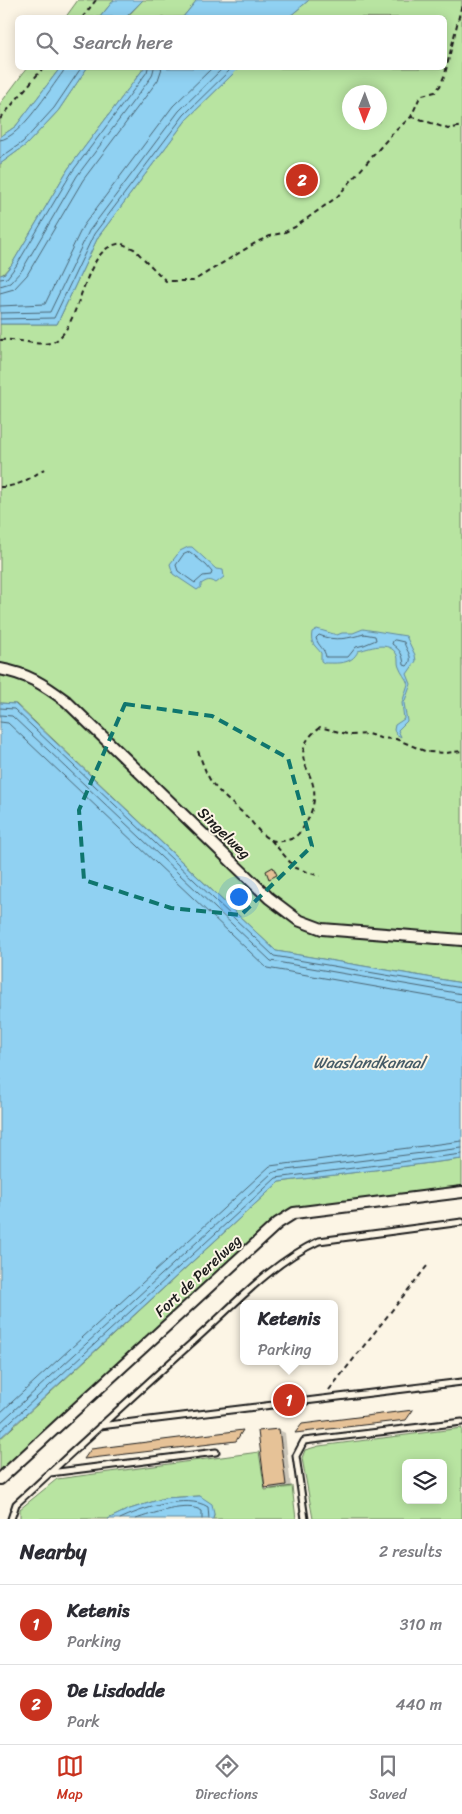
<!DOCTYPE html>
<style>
:root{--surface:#fff;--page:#f2f2f3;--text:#2b2b33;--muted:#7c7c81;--line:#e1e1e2;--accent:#c8321e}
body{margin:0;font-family:Sriracha,sans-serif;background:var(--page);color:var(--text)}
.controls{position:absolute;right:15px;bottom:15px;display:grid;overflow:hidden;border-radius:8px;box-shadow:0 2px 12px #0003}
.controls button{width:45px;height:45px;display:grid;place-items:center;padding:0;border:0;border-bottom:1px solid var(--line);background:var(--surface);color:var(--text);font:25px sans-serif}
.compass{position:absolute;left:342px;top:85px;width:45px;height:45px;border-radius:50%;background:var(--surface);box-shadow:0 2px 12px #0003;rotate:181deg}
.you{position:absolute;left:238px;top:896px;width:18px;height:18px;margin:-12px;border:4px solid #fff;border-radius:50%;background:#1a73e8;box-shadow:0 0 0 8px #1a73e833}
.badge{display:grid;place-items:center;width:32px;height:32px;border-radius:50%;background:var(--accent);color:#fff;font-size:16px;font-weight:700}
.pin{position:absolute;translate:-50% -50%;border:2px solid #fff;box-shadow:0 1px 5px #0006}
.popup{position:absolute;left:240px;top:1300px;width:98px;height:65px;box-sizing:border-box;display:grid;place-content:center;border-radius:8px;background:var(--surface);filter:drop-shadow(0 1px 4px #0005);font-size:16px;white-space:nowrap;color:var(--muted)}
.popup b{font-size:19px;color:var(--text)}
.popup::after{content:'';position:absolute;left:50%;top:100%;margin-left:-10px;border:10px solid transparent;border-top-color:var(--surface)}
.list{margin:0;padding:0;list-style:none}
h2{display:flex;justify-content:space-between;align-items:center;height:65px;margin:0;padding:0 20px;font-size:21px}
h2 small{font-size:16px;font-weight:400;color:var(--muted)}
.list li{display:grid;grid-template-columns:32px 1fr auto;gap:15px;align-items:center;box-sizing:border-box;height:80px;padding:0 20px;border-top:1px solid var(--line)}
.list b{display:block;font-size:19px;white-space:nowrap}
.list p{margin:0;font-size:16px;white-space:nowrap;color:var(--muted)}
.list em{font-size:16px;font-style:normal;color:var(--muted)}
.icon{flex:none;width:28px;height:28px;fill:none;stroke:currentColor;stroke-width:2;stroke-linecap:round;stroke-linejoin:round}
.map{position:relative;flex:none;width:462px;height:1519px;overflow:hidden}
.search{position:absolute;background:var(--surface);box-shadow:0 2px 12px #0003;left:15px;right:15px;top:15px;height:55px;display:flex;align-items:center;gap:12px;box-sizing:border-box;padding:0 18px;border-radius:8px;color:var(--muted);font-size:19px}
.sheet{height:225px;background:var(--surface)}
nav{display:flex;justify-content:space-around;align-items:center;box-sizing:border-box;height:70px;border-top:1px solid var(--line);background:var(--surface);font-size:14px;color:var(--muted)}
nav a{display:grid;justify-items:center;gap:2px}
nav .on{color:var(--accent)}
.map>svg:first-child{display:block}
.green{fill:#b8e4a1;stroke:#6a805e;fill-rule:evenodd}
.water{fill:#90d1f2;stroke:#62899c}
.shadow{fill:#0003}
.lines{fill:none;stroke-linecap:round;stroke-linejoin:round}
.shore{stroke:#4a6472;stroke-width:1}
.building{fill:#e6c297;stroke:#1c1c1c}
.service-casing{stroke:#1c1c1c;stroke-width:9}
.minor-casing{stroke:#1c1c1c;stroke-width:14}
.path{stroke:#1c1c1c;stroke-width:2;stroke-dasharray:5 4;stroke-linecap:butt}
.service{stroke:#fcf5e5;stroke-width:5}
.minor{stroke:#fcf5e5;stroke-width:10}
.marked{fill:none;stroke:#0f766e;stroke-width:4;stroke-dasharray:10 6;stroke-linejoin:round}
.labels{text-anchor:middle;stroke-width:4;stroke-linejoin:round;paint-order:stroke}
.street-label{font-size:15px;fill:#1c1c1c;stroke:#fcf5e5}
.water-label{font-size:16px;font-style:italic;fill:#455b67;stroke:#fcf5e5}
</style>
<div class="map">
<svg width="462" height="1519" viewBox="0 0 462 1519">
<rect width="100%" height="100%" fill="#fcf5e5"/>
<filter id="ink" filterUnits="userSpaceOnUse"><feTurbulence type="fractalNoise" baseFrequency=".02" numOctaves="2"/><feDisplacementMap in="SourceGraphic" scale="10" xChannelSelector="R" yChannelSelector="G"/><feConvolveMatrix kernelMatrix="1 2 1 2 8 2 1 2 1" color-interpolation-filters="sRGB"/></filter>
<g filter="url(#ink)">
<path class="green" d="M 78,0 L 114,0 L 100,17 L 65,18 Z
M 143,0 L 197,0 L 183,17 L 126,18 Z
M 309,0 L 462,0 L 462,983 L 276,951 L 16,704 L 0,703 L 0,324 L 57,324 L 98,237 L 187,119 L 239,68 L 444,68 L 444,18 L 289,17 ZM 350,92 L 380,92 L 380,122 L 350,122 Z
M 27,68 L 60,68 L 16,126 L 0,137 L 0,104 Z
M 87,68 L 144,68 L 68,169 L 12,264 L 3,274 L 0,275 L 0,164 L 26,145 L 58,111 Z
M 462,1159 L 462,1192 L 294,1213 L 0,1479 L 0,1439 L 279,1182 Z
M 462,1428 L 462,1519 L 313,1519 L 302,1458 L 305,1450 L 319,1446 ZM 406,1463 L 443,1463 L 443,1500 L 406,1500 Z
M 259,1452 L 265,1490 L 292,1486 L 296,1519 L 213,1519 L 214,1514 L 200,1496 L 164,1498 L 127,1510 L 108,1519 L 20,1519 L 20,1509 L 57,1479 Z"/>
<path class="water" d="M 114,0 L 143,0 L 126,17 L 100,17 Z
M 197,0 L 309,0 L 289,17 L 183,17 Z
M 60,68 L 87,68 L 58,111 L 26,145 L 0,164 L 0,137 L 16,126 Z
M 144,68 L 239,68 L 187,119 L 98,237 L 57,324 L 0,324 L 0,275 L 4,274 L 12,264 L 68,169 Z
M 188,547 L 192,547 L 216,569 L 223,570 L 224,577 L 216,583 C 210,579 207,580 201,584 L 201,587 L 197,590 L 173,574 L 170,564 L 180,551 Z
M 317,629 L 337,635 L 342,633 L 353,633 L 363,629 L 406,636 L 415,655 L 416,661 L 407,674 L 411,684 L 404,703 L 407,721 L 398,730 L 401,737 L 396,734 L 394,730 L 395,725 L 404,719 L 402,703 L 408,684 C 406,678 401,673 399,667 C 397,663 399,659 397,655 C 389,639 368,649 358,651 C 352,665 337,663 324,663 L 321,661 L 321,653 C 315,645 310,644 312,632 Z
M 0,703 L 15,704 L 276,951 L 462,983 L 462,1159 L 279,1182 L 0,1438 Z
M 200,1496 L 212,1504 L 214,1514 L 213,1519 L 108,1519 L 127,1510 L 164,1498 Z"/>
<path class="shadow" d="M 279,1430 L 285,1433 L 291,1488 L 272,1490 L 267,1487 Z"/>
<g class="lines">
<path class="shore" d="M 0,140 C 20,138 50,89 63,72 L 64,68
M 0,158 L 23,142 L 54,108 L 81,68
M 0,279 L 7,278 L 16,266 L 72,172 L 147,72 L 148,68
M 0,286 L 10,283 L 22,270 L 77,176 L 152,76 L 154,68
M 0,293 L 14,289 L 27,275 L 83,180 L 158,80 L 162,68
M 0,306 L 45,304 L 83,226 L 173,106 L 212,68
M 0,313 L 50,312 L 89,231 L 179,111 L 223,68
M 0,319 L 54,318 L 94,234 L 184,115 L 232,68
M 190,552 L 206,565 L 212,572 L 211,575 L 203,576 L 195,583 L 178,571 L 176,565 L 183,555 Z
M 364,634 L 375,636 L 376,640 L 364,645 L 356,647 L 348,657 L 326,657 C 325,649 318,646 316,638 L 319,635 C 335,642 349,638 364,634 Z
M 395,640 L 404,642 C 406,651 415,658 407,666 L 404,665 C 403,654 400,650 392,644 L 393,641 Z
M 0,708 L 14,709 L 274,956 L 462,988
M 0,715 L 12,716 L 271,961 L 462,994
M 0,722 L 8,723 L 267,968 L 462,1002
M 0,1413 L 270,1166 L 462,1141
M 0,1423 L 272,1173 L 278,1171 L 462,1148
M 0,1431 L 276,1178 L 462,1154
M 120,1519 C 141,1509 187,1493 208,1507 L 209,1519
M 136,1519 C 151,1514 188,1501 202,1511 L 202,1519"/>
</g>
<path class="building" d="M 273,867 L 277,875 L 269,879 L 266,871 Z
M 413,1410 L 406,1420 L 295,1433 L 302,1424 Z
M 279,1429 L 286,1485 L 265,1488 L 258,1431 Z
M 243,1430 L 236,1441 L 84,1459 L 91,1449 Z"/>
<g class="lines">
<defs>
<path id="service" d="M 100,1426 L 462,1382
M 50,1473 L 216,1452
M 11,1519 L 16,1504 C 76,1449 135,1394 195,1340 C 234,1305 271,1263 319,1241 L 462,1222
M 305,1519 L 296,1456 L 304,1441 L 462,1422"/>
<path id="minor" d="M 0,669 C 28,674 43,684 66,701 L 269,898 L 298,920 L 322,929 L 462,940
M 0,1479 L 278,1223 L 294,1213 L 462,1192"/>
</defs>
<use href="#service" class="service-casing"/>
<use href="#minor" class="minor-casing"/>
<path class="path" d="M 82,18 L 96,0
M 411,117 L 417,118 L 448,129 L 462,126
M 0,119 L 43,68
M 0,340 C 15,338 38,346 50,343 C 77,337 81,268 106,249 C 109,246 115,245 120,243 L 134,249 L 166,281 L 193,281 L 257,242 L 272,235 L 283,233 L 295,227 L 337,197 L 392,134 L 411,117 L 419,99 L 422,95 L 435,92 L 440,86 L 445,74 L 462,4
M 0,487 C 18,487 31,478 44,469
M 198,751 C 201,759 204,768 208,776 C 217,794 237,806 250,820 C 256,827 261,835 269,839 C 276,843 289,841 295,837 C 308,826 318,801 313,785 C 310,772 300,761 304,748 C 306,739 313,733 320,727 L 351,735 L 368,734 L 380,738 L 396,739 L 427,752 L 446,753 L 462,751
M 271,840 L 295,868 L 320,876
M 329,1390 L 427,1266"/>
<use href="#service" class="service"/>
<use href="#minor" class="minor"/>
</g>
</g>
<path class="marked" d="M 125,704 L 212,716 L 288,758 L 312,846 L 241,915 L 171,908 L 84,880 L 79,810 Z"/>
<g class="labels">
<g class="street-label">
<text transform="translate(224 833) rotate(44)" y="5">Singelweg</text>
<text transform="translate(198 1276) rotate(-43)" y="5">Fort de Perelweg</text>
</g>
<g class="water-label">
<text x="369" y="1068">Waaslandkanaal</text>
</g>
</g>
</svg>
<div class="controls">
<button><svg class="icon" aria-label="layers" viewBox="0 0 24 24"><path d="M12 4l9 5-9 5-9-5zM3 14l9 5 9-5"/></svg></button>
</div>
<svg class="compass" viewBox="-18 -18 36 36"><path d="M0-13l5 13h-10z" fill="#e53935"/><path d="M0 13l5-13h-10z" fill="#7c7c81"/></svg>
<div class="you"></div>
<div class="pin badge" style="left:289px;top:1400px">1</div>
<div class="popup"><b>Ketenis</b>Parking</div>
<div class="pin badge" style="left:302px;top:180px">2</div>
<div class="search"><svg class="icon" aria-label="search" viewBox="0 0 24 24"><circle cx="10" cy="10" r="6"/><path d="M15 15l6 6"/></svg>Search here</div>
</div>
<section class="sheet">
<h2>Nearby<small>2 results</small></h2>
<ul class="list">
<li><span class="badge">1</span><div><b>Ketenis</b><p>Parking</p></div><em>310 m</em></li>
<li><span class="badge">2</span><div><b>De Lisdodde</b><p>Park</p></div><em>440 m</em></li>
</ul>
</section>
<nav>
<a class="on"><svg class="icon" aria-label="map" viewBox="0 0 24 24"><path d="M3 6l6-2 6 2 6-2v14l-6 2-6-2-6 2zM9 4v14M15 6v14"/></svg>Map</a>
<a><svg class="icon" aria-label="directions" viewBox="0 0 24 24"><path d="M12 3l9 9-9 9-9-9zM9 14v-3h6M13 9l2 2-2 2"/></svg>Directions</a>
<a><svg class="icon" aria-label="saved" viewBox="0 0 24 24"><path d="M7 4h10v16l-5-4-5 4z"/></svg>Saved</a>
</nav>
